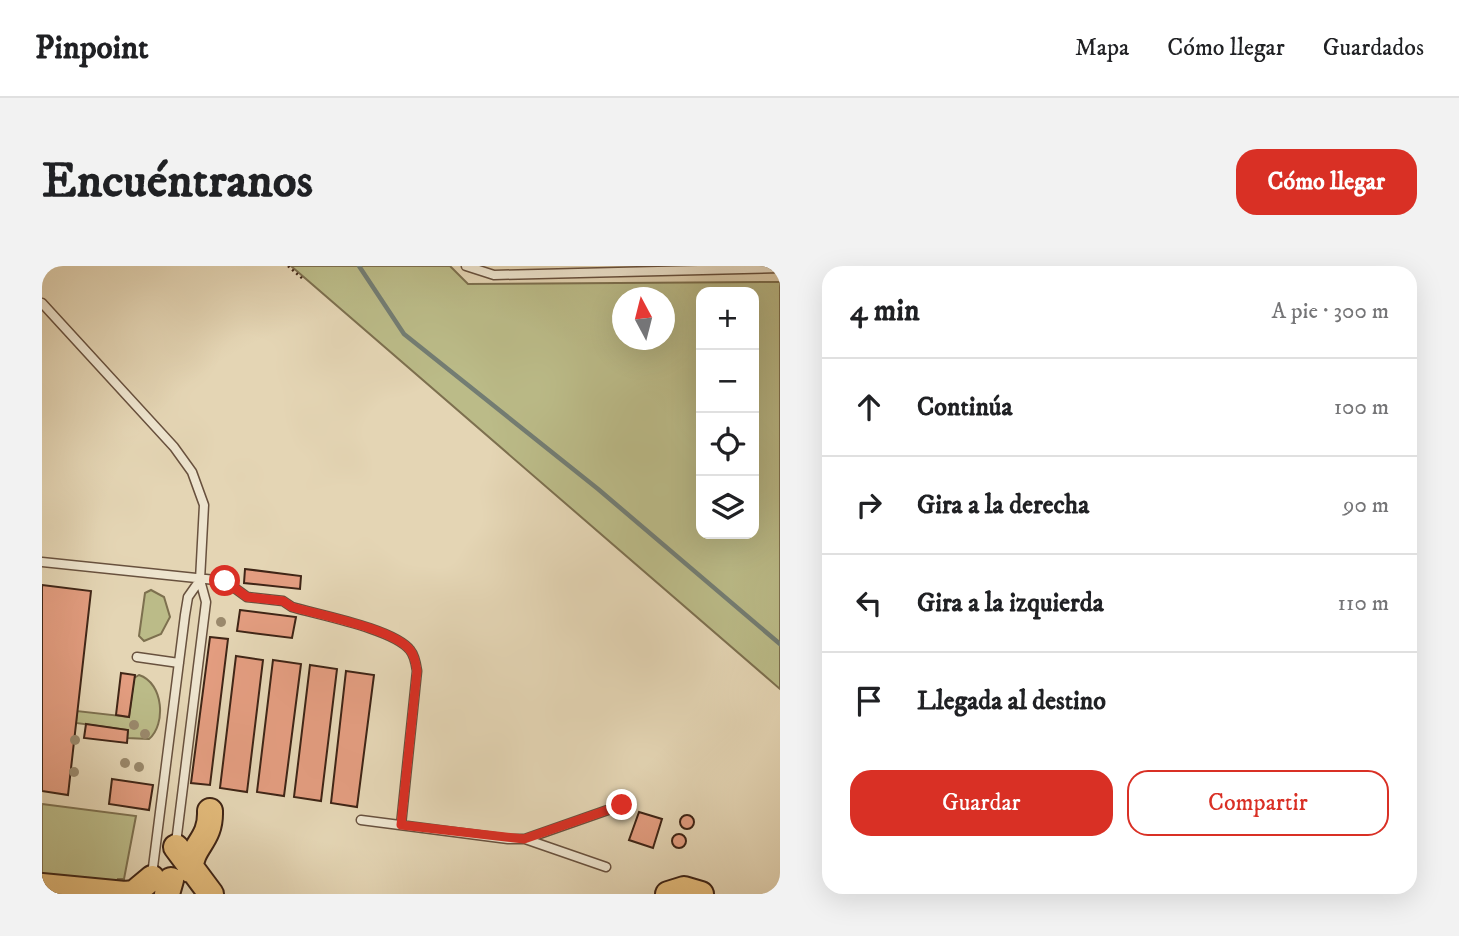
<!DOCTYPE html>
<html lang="es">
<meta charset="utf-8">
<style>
:root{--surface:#fff;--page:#f2f2f2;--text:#202124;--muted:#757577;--line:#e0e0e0;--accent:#d93025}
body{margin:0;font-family:"IM FELL DW Pica",serif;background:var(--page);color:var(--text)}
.controls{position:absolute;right:21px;top:21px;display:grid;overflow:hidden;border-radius:14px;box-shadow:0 7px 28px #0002}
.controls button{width:63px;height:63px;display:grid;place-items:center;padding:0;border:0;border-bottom:2px solid var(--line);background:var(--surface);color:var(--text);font:35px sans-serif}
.compass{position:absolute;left:570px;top:21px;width:63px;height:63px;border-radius:50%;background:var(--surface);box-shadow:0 7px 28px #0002;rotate:353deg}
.stop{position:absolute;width:21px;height:21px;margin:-16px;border:5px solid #d93025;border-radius:50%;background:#fff}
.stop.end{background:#d93025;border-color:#fff;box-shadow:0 2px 7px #0008}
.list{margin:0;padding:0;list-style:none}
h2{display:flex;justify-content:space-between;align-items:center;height:91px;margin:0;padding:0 28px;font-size:30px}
h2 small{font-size:23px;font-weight:400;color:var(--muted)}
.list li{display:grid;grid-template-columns:46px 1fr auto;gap:21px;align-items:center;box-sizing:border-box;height:98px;padding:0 28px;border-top:2px solid var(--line)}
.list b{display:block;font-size:26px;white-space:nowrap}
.list em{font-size:23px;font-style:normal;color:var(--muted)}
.actions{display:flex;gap:14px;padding:21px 28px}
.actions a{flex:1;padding:16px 0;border:2px solid var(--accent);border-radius:21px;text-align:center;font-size:24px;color:var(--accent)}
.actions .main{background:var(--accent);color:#fff}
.icon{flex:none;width:38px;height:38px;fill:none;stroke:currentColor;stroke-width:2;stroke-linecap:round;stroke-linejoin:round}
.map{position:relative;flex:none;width:738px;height:628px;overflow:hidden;border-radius:21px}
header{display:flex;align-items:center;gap:42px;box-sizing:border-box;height:98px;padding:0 35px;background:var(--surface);border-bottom:2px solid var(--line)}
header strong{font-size:33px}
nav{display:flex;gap:38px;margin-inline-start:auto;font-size:24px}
.intro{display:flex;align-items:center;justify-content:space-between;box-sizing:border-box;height:168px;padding:0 42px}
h1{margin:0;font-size:49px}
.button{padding:18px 32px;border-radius:21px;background:var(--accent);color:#fff;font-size:24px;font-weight:700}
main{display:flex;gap:42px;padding:0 42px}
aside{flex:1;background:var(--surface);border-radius:21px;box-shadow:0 7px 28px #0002}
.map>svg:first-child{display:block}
.green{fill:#bb8;stroke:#7d704f;stroke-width:2;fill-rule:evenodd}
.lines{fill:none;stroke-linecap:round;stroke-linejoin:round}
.stream{stroke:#737d73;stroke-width:4.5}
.building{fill:#e39d80;stroke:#3f2516;stroke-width:2}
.lane-casing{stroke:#68513e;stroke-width:11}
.primary-casing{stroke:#3f2516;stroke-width:28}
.path{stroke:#3f2516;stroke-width:2.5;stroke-dasharray:2 3.5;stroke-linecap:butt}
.lane{stroke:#ede4ce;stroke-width:8}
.primary{stroke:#e2ba7a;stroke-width:24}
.tree{fill:#9a896c}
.route{stroke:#d93025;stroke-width:9}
</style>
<header>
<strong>Pinpoint</strong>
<nav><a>Mapa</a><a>Cómo llegar</a><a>Guardados</a></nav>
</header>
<div class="intro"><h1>Encuéntranos</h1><a class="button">Cómo llegar</a></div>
<main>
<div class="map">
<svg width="738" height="628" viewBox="0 0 738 628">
<rect width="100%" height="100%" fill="#e4d5b4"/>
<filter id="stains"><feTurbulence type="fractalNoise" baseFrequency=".00286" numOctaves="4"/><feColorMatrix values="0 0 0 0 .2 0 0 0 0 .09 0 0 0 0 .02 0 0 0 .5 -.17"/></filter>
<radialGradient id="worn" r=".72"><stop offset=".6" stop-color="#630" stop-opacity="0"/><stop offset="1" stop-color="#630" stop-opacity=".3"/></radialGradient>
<path class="green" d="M 249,0 L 408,0 L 426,18 L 738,16 L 738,423 ZM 712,26 L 712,268 L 659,268 L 659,26 ZM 580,32 L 622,32 L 622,74 L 580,74 Z
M 109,324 L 122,331 L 128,351 L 119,368 L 102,375 L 97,370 L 103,327 Z
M 97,409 C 122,417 124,459 107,473 L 85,472 L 86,464 L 34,457 L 35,445 L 87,451 L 92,412 Z
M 0,538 L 94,550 L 82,613 L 76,613 L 76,617 L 0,612 Z"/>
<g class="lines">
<path class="stream" d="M 317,0 L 362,68 L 556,223 L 738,378"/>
</g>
<path class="building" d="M 203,303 L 259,310 L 258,323 L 202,317 Z
M 0,319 L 49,325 L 26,529 L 0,525 Z
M 198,344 L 254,351 L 250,372 L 195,365 Z
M 168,371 L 186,373 L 168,519 L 149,517 Z
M 194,390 L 221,394 L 205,526 L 178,522 Z
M 231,394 L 259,398 L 242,530 L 215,526 Z
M 268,399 L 295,403 L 279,535 L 252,531 Z
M 304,405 L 332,409 L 315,541 L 289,537 Z
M 79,407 L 93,409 L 87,451 L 74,449 Z
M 44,458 L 86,464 L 85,477 L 42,472 Z
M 70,513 L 111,519 L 107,544 L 67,538 Z
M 597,546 L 620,553 L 611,582 L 587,574 Z
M638 556a7 7 0 1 1 14 0a7 7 0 1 1-14 0Z
M630 575a7 7 0 1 1 14 0a7 7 0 1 1-14 0Z"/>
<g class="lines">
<defs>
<path id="lane" d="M 424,0 L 452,9 L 738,2
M 0,37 L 132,181 L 150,206 L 162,239 L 158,314 L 164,336 L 134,577
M 0,296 L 183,315 L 205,331 L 241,335 L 250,341 C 277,349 352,363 368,384 C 373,390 374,398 375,405 L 359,559
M 95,391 L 137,397
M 319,554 L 466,573 L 483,573 L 580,539
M 483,573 L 564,601
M 110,609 L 143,349 L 146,331 L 158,314"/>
<path id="primary" d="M 134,581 L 169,628
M 148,604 C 150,578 169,575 168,545
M 0,620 L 83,628 L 92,627 L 110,612
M 125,628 L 129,614
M 626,628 L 642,623 L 659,628"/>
</defs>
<use href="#lane" class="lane-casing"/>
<use href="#primary" class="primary-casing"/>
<path class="path" d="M 246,0 L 262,14"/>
<use href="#lane" class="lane"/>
<use href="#primary" class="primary"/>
</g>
<g class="tree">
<circle cx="179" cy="356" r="5"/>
<circle cx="92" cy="459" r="5"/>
<circle cx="103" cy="468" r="5"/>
<circle cx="33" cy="474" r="5"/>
<circle cx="83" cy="497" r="5"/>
<circle cx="97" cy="501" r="5"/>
<circle cx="32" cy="506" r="5"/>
</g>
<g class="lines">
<path class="route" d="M 183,315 L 205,331 L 241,335 L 250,341 C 278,349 352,363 368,384 C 373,390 374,398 375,405 L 359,559 L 482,573 L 580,539"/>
</g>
<rect width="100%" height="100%" filter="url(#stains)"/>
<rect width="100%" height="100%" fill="url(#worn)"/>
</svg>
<div class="controls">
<button>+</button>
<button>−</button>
<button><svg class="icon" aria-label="locate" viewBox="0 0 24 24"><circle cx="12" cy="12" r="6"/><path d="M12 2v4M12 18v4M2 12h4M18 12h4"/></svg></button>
<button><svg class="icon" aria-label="layers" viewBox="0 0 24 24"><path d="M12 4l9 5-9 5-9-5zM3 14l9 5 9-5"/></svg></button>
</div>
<svg class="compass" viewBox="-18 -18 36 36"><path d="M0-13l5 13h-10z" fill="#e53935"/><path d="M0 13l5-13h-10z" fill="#757577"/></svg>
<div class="stop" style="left:183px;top:315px"></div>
<div class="stop end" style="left:580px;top:539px"></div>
</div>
<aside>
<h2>4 min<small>A pie · 300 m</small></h2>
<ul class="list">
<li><svg class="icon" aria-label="ahead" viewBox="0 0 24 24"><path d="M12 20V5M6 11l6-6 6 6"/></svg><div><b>Continúa</b></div><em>100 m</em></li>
<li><svg class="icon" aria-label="right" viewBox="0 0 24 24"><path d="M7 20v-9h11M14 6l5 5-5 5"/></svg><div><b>Gira a la derecha</b></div><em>90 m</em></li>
<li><svg class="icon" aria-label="left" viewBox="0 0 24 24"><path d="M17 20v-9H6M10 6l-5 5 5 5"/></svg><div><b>Gira a la izquierda</b></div><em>110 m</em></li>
<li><svg class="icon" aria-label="arrive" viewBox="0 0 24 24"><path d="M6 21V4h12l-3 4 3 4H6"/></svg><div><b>Llegada al destino</b></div></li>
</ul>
<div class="actions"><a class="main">Guardar</a><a>Compartir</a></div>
</aside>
</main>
